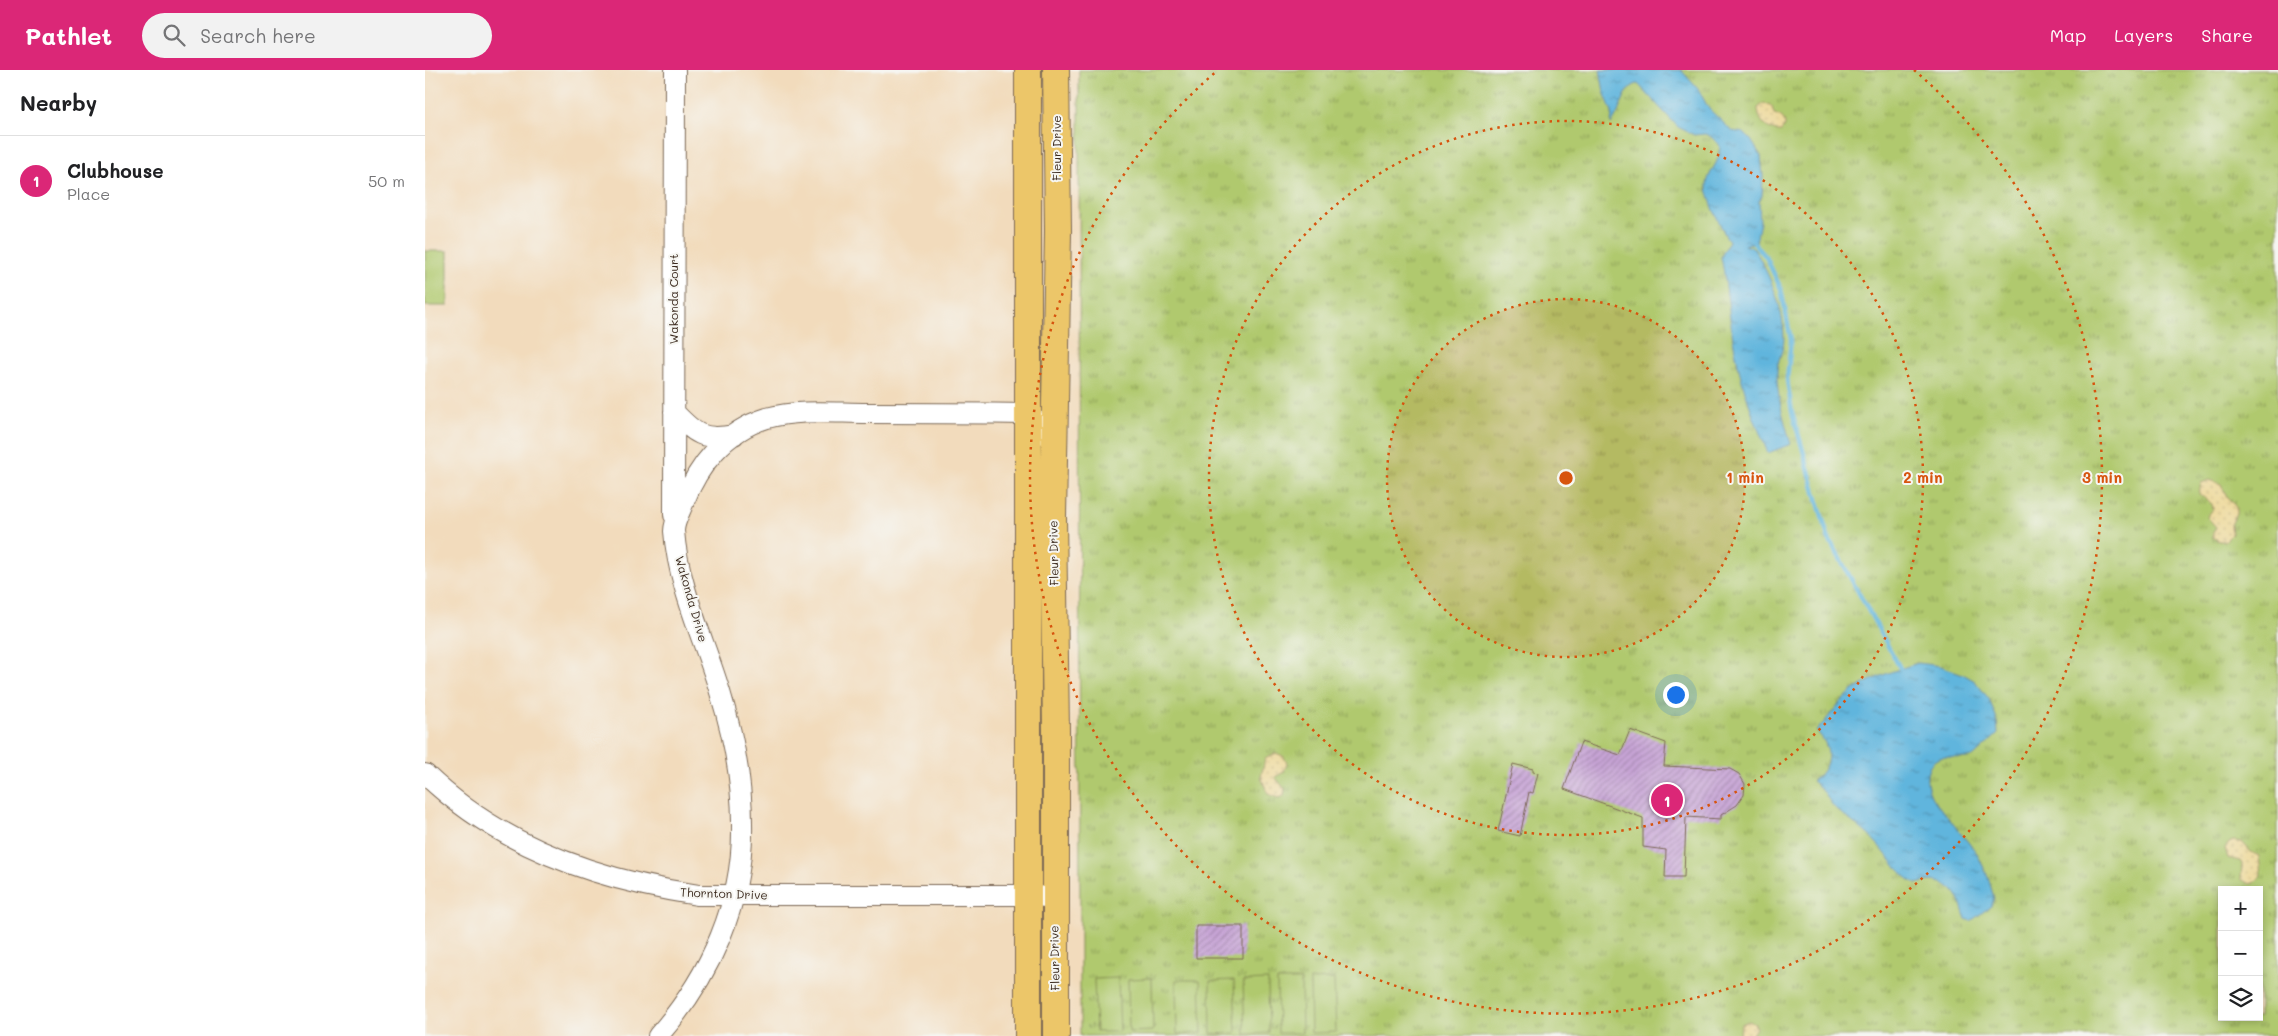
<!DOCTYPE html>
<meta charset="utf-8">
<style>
:root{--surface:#fff;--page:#f2f2f2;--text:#202124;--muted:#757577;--line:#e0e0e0;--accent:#db2777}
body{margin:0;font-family:Mali,sans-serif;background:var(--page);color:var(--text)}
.controls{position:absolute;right:15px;bottom:15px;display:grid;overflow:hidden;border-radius:0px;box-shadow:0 2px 8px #0003}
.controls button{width:45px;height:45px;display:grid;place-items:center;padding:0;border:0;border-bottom:1px solid var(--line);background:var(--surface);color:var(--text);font:25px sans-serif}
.you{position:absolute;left:1250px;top:624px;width:18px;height:18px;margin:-12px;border:4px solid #fff;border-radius:50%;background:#1a73e8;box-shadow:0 0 0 8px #1a73e833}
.badge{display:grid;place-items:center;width:32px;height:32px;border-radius:50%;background:var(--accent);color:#fff;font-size:16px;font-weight:700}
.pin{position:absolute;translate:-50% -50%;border:2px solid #fff;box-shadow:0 1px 5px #0006}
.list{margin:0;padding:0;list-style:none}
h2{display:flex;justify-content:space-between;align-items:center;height:65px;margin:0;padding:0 20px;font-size:21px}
h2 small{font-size:16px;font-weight:400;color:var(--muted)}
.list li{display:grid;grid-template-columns:32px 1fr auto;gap:15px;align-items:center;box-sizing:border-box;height:90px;padding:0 20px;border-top:1px solid var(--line)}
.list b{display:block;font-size:19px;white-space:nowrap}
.list p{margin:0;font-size:16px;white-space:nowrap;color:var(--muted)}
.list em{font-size:16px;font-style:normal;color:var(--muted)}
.icon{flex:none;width:28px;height:28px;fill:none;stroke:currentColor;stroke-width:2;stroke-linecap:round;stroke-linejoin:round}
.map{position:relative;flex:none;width:1853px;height:966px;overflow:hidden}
header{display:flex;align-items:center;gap:30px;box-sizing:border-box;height:70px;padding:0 25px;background:var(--accent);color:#fff}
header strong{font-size:24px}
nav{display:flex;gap:28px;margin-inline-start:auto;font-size:18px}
.search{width:350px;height:45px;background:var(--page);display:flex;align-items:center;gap:12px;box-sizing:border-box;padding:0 18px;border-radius:28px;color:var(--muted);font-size:19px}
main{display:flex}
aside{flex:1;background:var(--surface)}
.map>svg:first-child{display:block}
.grass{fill:url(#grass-tufts);stroke:#767a46;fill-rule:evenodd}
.sand{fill:url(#sand-dots);stroke:#94825e}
.park{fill:#b0c96e;stroke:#767a46}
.water{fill:url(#water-ripples);stroke:#4e707e}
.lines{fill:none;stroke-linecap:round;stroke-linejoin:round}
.stream{stroke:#61b5dd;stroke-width:4.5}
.building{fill:url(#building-hatch)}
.minor-casing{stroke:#7b6855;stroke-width:22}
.major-casing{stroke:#7b6855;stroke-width:28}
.minor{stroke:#fff;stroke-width:20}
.major{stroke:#ecc669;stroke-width:26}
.ring{fill:none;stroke:#d7540e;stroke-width:2.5;stroke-dasharray:2.5 5}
.labels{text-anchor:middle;stroke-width:4;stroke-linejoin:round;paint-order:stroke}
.street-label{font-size:12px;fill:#3b2a1e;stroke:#f6f6f2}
.centre{fill:#d7540e;stroke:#f6f6f2;stroke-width:2.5}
.ring-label{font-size:15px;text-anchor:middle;font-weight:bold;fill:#d7540e;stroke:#f6f6f2;stroke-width:4;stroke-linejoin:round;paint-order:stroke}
</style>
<header>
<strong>Pathlet</strong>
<div class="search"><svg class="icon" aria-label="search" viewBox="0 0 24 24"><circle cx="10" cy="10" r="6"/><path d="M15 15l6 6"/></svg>Search here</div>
<nav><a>Map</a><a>Layers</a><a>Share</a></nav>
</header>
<main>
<aside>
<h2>Nearby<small></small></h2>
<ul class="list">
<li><span class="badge">1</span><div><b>Clubhouse</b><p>Place</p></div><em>50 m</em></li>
</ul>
</aside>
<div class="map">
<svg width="1853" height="966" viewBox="0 0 1853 966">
<defs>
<pattern id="grass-tufts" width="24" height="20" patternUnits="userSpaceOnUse" patternTransform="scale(1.25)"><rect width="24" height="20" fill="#b0c96e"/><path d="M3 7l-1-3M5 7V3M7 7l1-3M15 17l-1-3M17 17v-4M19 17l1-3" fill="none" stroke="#90a35a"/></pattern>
<pattern id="sand-dots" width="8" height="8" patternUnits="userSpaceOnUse" patternTransform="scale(1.25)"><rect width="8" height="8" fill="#eeda9e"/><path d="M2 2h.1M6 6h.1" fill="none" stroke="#cdbb88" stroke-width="1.8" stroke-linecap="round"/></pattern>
<pattern id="water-ripples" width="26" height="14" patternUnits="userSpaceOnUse" patternTransform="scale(1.25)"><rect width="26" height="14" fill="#61b5dd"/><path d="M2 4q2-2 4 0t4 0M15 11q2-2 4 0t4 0" fill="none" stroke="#5193b3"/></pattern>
<pattern id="building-hatch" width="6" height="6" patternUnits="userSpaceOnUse" patternTransform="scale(1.25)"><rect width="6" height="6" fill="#c7a4d6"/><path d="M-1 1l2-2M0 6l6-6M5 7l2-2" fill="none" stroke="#a386ad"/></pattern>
</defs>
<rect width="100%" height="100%" fill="#f6f6f2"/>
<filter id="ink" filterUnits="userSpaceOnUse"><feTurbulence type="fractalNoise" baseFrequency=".02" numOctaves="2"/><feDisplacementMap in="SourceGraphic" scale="10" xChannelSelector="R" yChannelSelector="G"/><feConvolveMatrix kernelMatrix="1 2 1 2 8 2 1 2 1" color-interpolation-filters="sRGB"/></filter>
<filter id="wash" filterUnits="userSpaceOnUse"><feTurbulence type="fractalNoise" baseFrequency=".0096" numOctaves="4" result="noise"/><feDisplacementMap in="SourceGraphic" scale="20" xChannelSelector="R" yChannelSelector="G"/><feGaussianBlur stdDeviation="1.12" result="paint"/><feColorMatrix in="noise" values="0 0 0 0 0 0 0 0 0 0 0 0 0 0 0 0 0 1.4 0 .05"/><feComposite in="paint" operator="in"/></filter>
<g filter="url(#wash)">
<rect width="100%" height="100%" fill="#f2dbbc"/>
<path class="grass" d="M 654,0 L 1853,0 L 1853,966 L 655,966 ZM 1797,820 L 1834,820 L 1834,947 L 1797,947 Z"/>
<path class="sand" d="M 1339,33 L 1347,37 L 1349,44 C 1356,46 1360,48 1360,56 L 1356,61 C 1343,62 1333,51 1333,38 Z
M 1785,410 L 1796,414 L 1802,427 L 1811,437 L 1811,444 L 1806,455 L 1807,464 L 1800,471 L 1794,471 L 1788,467 L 1788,463 L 1791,457 L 1782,447 L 1788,439 L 1787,434 L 1774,424 L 1776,413 Z
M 851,683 L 858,686 L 862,693 L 859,702 L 850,707 L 860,719 L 859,726 L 853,728 L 843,724 L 836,707 L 840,689 Z
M 1808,771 L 1817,772 L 1826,782 L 1834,786 L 1836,805 L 1831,812 L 1825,814 L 1816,809 L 1817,794 L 1815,791 L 1803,788 L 1800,778 L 1804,773 Z
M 1324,951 L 1330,954 L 1331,958 L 1326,966 L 1315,966 L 1316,954 Z"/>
<path class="park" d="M 0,181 L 23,181 L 23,236 L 0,236 Z
M 693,908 L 695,962 L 671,962 L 669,909 Z
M 727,908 L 728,961 L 704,962 L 703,909 Z
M 909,909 L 911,962 L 886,963 L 885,910 Z
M 751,910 L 775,910 L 777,963 L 752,964 Z
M 809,910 L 811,963 L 786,964 L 785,911 Z
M 843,910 L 844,963 L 820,964 L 818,911 Z
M 852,910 L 876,910 L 877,963 L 853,963 Z"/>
<path class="water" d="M 1175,0 L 1256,0 L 1273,19 L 1284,39 L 1307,61 L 1319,63 L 1326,70 L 1336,86 L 1338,106 L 1337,126 L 1334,131 L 1335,152 L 1331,172 L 1320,175 L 1329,178 C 1345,206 1358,235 1359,268 C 1359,280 1352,291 1352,302 C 1351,324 1360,353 1366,374 L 1343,383 C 1330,352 1317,318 1311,285 C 1304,253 1303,220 1296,187 L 1304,171 C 1297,161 1281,125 1282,114 C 1284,99 1298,90 1294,74 L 1285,66 L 1280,64 L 1269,65 L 1253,57 L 1213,14 C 1198,16 1196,44 1186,54 L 1187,42 L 1179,22 Z
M 1493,593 L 1516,596 L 1538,604 L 1550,611 L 1564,629 L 1572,649 L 1573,664 L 1549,686 C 1535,694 1511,676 1503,701 C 1500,710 1503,720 1507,728 L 1552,783 L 1563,807 L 1569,828 L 1566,836 L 1546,851 L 1541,849 C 1538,842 1537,836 1534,829 C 1526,812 1509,808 1492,814 C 1476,807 1466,789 1454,776 C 1442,761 1426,752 1412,740 C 1402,731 1401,720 1387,711 C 1407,698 1408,677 1391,661 C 1403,649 1412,634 1425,623 C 1440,610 1473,599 1493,593 Z"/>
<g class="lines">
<path class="stream" d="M 1329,173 L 1341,187 L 1356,219 L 1366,270 L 1362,310 L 1367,342 L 1403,467 L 1475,598"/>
</g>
<g id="blocks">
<path class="building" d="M 1205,660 L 1241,673 L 1239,696 L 1305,699 L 1314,704 L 1320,714 L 1319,725 L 1312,735 L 1296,745 L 1296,749 L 1261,747 L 1259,807 L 1240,807 L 1241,780 L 1218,777 L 1218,748 L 1139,719 L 1156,672 L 1195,685 Z
M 1088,694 L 1108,699 L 1108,702 L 1113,703 L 1108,723 L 1104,722 L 1095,766 L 1073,761 Z
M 771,856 L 818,856 L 818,888 L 771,888 Z"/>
</g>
</g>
<g filter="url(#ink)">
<use href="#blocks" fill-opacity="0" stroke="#7b6855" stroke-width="1"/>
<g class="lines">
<defs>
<path id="minor" d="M 249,342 C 270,364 278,371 309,365
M 249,445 L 250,0
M 0,704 C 74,776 172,810 273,825 L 604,825 L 629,828
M 233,966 C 285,907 319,832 317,753 C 317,708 308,664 295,622 C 279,569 253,516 249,461 C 249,452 255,442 258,434 C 273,395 300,361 342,348 C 374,339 409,343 442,343 C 496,343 551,343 605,344 L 629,373"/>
<path id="major" d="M 603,0 L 603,966
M 631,966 L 631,662 L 628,447 L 633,161 L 631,0"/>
</defs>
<use href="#minor" class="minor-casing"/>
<use href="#major" class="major-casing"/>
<use href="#minor" class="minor"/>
<use href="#major" class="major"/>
</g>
</g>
<circle cx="1141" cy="408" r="179" fill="#d7540e" fill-opacity=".12"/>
<g class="ring">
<circle cx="1141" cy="408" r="179"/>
<circle cx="1141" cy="408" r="357"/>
<path d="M1489 0A536 536 0 1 1 793 0"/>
</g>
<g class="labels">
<g class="street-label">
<text transform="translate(632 78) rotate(-90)" y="4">Fleur Drive</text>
<text transform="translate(249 229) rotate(-90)" y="4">Wakonda Court</text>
<text transform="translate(629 483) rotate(-91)" y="4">Fleur Drive</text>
<text transform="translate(266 529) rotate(74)" y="4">Wakonda Drive</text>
<text transform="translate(299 824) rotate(2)" y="4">Thornton Drive</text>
<text transform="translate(630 888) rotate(-91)" y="4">Fleur Drive</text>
</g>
</g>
<circle cx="1141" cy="408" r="8" class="centre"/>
<g class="ring-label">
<text x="1320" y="413">1 min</text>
<text x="1498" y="413">2 min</text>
<text x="1677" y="413">3 min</text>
</g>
</svg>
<div class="controls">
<button>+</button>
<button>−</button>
<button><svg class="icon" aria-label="layers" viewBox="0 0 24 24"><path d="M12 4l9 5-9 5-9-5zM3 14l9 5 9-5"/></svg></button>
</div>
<div class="you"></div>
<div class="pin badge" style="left:1242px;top:730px">1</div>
</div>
</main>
